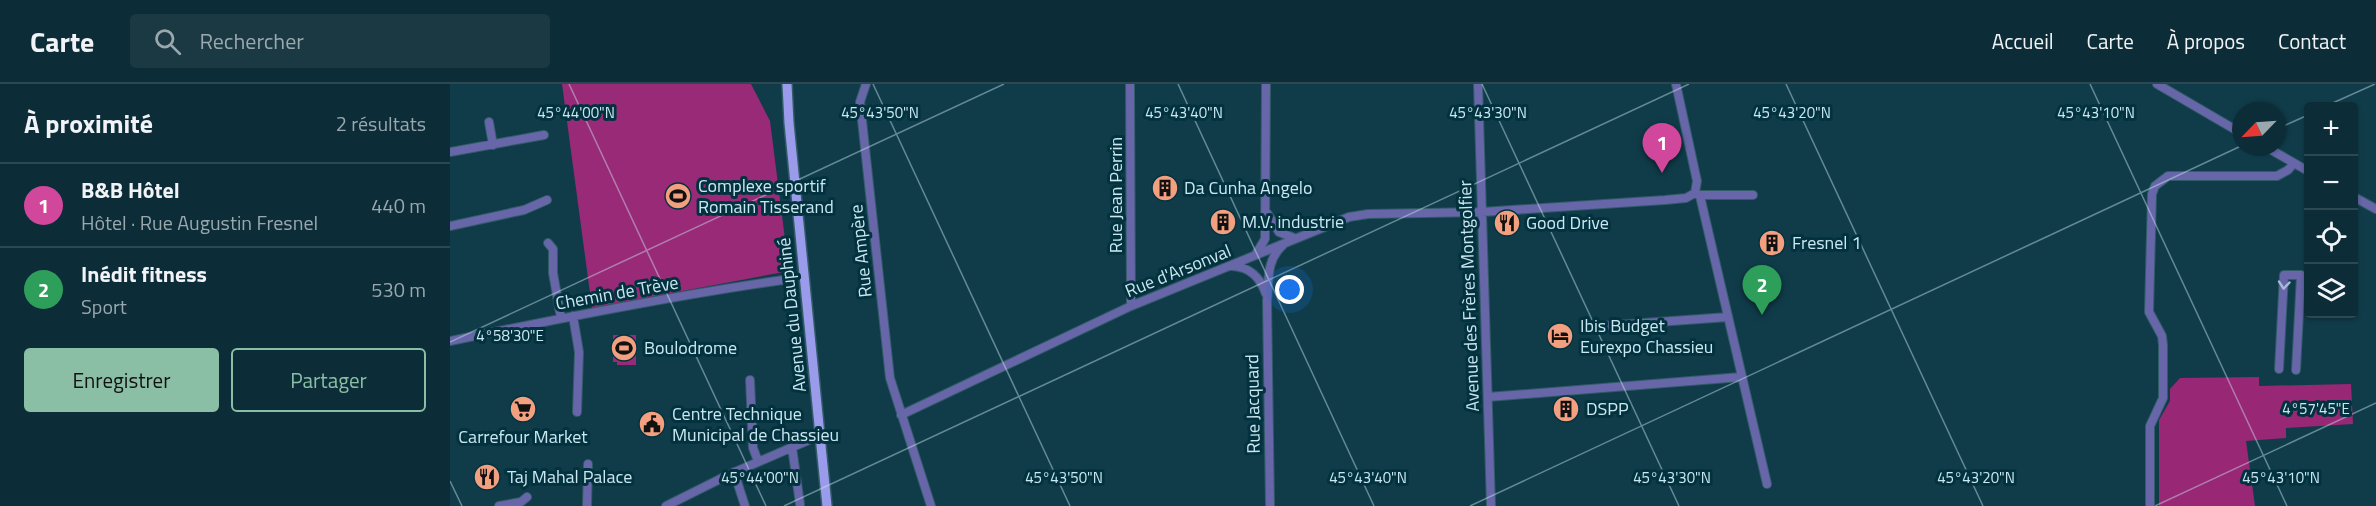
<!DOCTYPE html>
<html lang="fr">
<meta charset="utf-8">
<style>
:root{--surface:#0c2d38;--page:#1a3943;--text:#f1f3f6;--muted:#9aa8ae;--line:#2c4953;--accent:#8abfa5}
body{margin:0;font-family:"Titillium Web",sans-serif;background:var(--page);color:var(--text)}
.controls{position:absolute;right:18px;top:18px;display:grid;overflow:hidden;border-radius:6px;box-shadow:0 2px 4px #0004}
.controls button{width:54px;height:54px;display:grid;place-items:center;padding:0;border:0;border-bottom:2px solid var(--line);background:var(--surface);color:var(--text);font:30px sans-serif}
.compass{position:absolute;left:1782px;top:18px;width:54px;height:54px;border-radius:50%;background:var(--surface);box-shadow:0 2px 4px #0004;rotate:245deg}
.you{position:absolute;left:840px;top:206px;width:21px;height:21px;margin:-15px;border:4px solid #fff;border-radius:50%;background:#1a73e8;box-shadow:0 0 0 9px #1a73e833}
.badge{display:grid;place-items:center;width:39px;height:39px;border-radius:50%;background:var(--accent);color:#fff;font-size:20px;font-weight:700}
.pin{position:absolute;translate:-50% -50px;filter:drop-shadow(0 2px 3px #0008)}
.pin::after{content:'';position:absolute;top:32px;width:21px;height:18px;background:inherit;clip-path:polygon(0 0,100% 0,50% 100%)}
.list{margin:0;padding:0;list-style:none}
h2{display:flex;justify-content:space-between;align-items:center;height:78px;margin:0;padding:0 24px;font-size:26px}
h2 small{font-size:20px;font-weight:400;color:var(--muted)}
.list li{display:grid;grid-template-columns:39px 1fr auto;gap:18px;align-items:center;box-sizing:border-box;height:84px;padding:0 24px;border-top:2px solid var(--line)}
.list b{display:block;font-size:22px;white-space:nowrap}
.list p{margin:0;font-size:20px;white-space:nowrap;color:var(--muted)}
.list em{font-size:20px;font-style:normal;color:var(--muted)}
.actions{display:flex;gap:12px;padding:18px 24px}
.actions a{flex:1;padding:14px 0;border:2px solid var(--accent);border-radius:6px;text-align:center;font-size:21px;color:var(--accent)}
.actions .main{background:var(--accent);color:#111}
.icon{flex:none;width:33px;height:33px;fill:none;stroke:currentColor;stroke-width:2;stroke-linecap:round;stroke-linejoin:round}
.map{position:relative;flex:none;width:1926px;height:422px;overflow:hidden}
header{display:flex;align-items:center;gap:36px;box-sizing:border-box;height:84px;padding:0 30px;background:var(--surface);border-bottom:2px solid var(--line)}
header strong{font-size:28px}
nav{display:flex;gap:33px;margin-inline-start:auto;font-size:21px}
.search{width:420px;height:54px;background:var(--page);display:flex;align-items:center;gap:15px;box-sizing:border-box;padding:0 21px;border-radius:6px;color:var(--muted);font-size:22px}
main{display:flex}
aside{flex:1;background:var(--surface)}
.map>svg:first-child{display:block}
.green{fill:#992a77}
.forest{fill:#982775}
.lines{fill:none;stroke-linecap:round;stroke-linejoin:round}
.minor-casing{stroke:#325b68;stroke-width:10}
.major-casing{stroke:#325b68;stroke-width:12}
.minor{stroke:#6666a8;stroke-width:8}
.major{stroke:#9b9bec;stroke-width:9}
.oneway{stroke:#a8bad8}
.ticks{fill:none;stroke:#cbe7f2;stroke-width:1.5;stroke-opacity:0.45}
.labels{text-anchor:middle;stroke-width:6;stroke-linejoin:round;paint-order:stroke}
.poi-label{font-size:18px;fill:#cbe7f2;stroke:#03323f;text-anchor:start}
.street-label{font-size:18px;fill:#cbe7f2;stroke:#03323f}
.ticks-label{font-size:15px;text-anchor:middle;fill:#cbe7f2;stroke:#03323f;stroke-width:6;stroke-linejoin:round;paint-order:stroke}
</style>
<header>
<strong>Carte</strong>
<div class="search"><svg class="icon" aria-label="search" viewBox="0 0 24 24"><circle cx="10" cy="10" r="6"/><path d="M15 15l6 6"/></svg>Rechercher</div>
<nav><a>Accueil</a><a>Carte</a><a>À propos</a><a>Contact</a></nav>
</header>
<main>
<aside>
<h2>À proximité<small>2 résultats</small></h2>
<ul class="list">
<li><span class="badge" style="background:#d1479c">1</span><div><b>B&amp;B Hôtel</b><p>Hôtel · Rue Augustin Fresnel</p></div><em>440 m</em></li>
<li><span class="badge" style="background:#2e9e5b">2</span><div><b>Inédit fitness</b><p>Sport</p></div><em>530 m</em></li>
</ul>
<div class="actions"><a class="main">Enregistrer</a><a>Partager</a></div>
</aside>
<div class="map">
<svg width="1926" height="422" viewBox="0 0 1926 422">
<rect width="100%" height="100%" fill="#103c4a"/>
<path class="green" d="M 112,0 L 301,0 L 320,37 L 339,187 L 142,224 Z
M 163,251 L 186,251 L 186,281 L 167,281 L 167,278 L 163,278 Z"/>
<path class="forest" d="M 1809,293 L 1809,302 L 1901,300 L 1903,340 L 1836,344 L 1836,354 L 1796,357 L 1805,422 L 1709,422 L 1709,336 L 1720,317 L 1720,305 L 1730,294 Z"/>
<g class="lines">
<defs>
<path id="minor" d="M 416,0 L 410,18 L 440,294 L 481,422
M 680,0 L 681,222
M 1028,0 L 1041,422
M 1226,0 L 1247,97 L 1245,109
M 1707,0 L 1791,49
M 39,38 L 43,61
M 1816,63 L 1858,87
M 0,68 L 94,51
M 1249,111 L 1303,111
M 1250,112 L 1317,400
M 1904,113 L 1926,125
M 817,129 L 829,148 L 844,154
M 0,142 L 74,126 L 97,116
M 98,159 L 103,165 L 103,189 L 111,234
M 806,170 L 815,155 L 816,0
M 782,182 C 800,183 810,193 816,210
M 123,232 L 129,268 L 127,328
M 1138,243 L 1278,233
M 0,257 C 113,234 226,211 340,195
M 1829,285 L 1834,191 L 1851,191 L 1846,286
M 300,296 L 303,364 L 308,377
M 1038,313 L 1291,293
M 451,331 L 681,222 L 899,133 L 918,130 L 1032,128 L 1215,116 L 1236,114 L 1245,109
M 342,363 L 350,420
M 284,388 L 295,422
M 49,422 L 71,418 L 77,413
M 137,422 L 138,380
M 216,422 L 278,391 L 359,356
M 820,422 L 817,217 C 819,196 816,176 833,161
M 1700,422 L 1700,342 L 1713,314 L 1713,261 L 1712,252 L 1699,228 L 1702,110 L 1705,102 L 1718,92 L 1827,92 L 1838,86 L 1844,79"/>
<path id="major" d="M 337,0 L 339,39 L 377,422"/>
</defs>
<use href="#minor" class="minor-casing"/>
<use href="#major" class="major-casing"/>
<use href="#minor" class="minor"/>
<use href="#major" class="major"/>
</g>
<defs><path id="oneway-chevron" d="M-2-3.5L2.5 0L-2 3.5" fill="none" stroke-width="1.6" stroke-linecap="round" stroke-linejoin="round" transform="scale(1.5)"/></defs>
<use class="oneway" href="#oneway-chevron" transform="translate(1834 201) rotate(95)"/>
<path class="ticks" d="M 119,0 L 316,422M 423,0 L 620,422M 728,0 L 924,422M 1032,0 L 1229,422M 1336,0 L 1533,422M 1640,0 L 1837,422M 1876,22 L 1925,0M 1827,45 L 1858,31M 0,258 L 554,0M 0,397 L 12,422M 334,422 L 1239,0M 1020,422 L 1791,62M 1705,422 L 1926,319"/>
<defs>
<symbol id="building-disc" viewBox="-11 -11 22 22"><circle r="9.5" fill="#f2a07f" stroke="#03323f"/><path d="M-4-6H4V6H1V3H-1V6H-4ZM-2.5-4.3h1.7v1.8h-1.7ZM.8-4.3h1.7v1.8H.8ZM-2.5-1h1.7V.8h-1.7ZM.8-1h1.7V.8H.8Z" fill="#111"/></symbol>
<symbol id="stadium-disc" viewBox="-11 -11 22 22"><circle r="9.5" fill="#f2a07f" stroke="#03323f"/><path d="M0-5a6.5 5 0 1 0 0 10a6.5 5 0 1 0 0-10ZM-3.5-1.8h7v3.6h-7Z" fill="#111"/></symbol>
<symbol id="restaurant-disc" viewBox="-11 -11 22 22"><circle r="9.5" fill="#f2a07f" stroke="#03323f"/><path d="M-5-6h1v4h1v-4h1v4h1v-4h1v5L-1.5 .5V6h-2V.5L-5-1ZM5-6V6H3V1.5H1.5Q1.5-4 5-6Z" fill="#111"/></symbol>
<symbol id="hotel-disc" viewBox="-11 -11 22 22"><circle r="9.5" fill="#f2a07f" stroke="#03323f"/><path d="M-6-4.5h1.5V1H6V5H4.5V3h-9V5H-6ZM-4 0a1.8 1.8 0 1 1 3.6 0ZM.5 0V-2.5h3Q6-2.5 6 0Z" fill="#111"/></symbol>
<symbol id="supermarket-disc" viewBox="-11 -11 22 22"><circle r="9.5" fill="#f2a07f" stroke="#03323f"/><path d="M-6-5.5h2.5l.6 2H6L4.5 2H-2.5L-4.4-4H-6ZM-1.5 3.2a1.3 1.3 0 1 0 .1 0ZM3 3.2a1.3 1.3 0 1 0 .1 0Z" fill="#111"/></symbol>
<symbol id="civic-disc" viewBox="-11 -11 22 22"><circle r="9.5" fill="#f2a07f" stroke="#03323f"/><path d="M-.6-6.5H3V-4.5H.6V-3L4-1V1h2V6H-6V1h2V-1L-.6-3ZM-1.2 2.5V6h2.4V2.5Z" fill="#111"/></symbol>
</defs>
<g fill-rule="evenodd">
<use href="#building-disc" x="700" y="89" width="30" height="30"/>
<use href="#stadium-disc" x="213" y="97" width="30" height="30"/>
<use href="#building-disc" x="758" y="123" width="30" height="30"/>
<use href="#restaurant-disc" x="1042" y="124" width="30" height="30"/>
<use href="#building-disc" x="1307" y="144" width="30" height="30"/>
<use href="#hotel-disc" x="1095" y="237" width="30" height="30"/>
<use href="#stadium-disc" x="159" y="249" width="30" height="30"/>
<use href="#supermarket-disc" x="58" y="310" width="30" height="30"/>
<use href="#building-disc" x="1101" y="310" width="30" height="30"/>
<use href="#civic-disc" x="187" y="325" width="30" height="30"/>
<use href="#restaurant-disc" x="22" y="378" width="30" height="30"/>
</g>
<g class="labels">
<g class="poi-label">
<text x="248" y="108">Complexe sportif<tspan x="248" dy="21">Romain Tisserand</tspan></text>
<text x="734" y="110">Da Cunha Angelo</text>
<text x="792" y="144">M.V. industrie</text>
<text x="1076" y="145">Good Drive</text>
<text x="1342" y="165">Fresnel 1</text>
<text x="1130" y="248">Ibis Budget<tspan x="1130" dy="21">Eurexpo Chassieu</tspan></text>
<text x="194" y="270">Boulodrome</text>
<text x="1136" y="331">DSPP</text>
<text x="222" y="336">Centre Technique<tspan x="222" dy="21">Municipal de Chassieu</tspan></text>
<text x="73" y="359" text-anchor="middle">Carrefour Market</text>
<text x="57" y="399">Taj Mahal Palace</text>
</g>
<g class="street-label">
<text transform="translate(666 111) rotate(-90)" y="6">Rue Jean Perrin</text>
<text transform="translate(411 167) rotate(-96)" y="6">Rue Ampère</text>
<text transform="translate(728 187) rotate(-22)" y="6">Rue d'Arsonval</text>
<text transform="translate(167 209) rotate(-10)" y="6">Chemin de Trève</text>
<text transform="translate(1019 212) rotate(-92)" y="6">Avenue des Frères Montgolfier</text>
<text transform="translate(342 231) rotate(-96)" y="6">Avenue du Dauphiné</text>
<text transform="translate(803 320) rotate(-91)" y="6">Rue Jacquard</text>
</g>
</g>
<g class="ticks-label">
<text x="126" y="34">45°44'00"N</text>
<text x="430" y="34">45°43'50"N</text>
<text x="734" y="34">45°43'40"N</text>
<text x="1038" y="34">45°43'30"N</text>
<text x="1342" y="34">45°43'20"N</text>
<text x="1646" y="34">45°43'10"N</text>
<text x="60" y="257">4°58'30"E</text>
<text x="1866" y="330">4°57'45"E</text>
<text x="310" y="399">45°44'00"N</text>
<text x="614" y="399">45°43'50"N</text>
<text x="918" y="399">45°43'40"N</text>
<text x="1222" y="399">45°43'30"N</text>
<text x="1526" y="399">45°43'20"N</text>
<text x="1831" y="399">45°43'10"N</text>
</g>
</svg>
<div class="controls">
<button>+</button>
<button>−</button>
<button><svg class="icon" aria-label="locate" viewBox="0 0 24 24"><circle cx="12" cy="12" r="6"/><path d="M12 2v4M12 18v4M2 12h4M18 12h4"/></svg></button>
<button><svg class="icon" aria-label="layers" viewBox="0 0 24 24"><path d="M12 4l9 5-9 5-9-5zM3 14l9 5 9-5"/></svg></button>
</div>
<svg class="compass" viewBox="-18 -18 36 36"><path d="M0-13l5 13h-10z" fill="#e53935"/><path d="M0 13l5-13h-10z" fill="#9aa8ae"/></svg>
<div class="you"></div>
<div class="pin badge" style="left:1212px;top:89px;background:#d1479c">1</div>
<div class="pin badge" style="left:1312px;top:231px;background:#2e9e5b">2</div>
</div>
</main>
